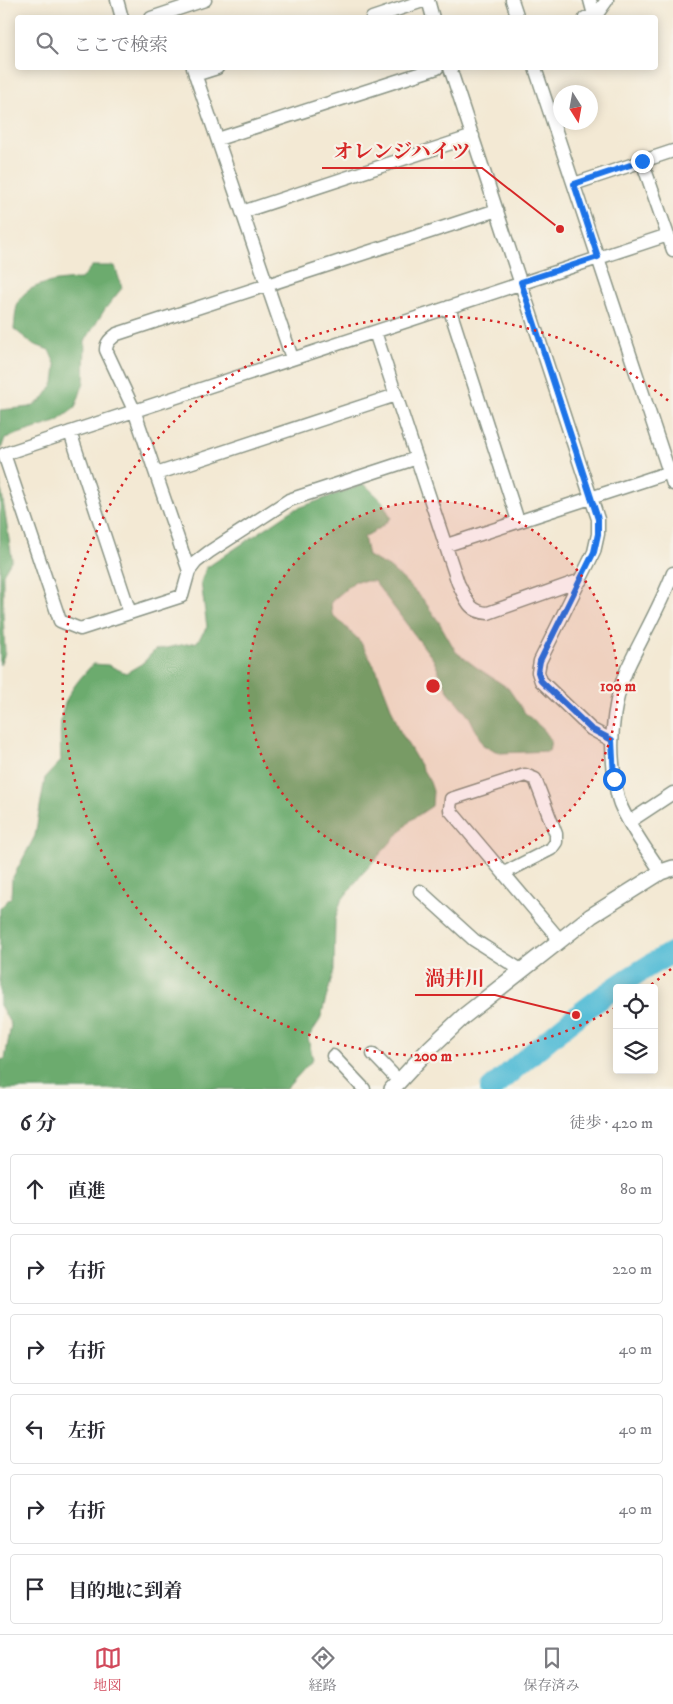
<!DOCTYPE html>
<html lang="ja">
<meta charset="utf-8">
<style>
:root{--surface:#fff;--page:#f7f7f7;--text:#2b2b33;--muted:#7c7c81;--line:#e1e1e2;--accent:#d1495b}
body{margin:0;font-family:"IM FELL DW Pica","Noto Serif JP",serif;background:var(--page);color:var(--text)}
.controls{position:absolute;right:15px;bottom:15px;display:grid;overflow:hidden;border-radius:5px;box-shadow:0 2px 12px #0003}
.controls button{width:45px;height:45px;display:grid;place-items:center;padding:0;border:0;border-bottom:1px solid var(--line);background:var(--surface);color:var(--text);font:25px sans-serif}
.compass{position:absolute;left:553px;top:85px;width:45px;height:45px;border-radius:50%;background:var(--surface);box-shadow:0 2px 12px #0003;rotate:169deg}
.stop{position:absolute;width:15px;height:15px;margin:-11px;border:4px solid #1a73e8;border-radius:50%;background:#fff}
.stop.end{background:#1a73e8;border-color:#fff;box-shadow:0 1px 5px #0008}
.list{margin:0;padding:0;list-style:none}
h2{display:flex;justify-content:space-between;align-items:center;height:65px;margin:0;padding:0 20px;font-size:21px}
h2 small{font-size:16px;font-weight:400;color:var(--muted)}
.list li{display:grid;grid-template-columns:32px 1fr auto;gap:15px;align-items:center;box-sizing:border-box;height:70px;margin:0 10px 10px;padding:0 10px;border:1px solid var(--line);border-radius:5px}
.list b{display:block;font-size:19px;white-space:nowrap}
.list em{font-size:16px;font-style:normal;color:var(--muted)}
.icon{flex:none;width:28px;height:28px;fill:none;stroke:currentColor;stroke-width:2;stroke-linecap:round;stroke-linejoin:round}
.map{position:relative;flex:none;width:673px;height:1089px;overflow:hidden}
.search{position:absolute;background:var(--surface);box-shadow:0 2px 12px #0003;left:15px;right:15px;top:15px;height:55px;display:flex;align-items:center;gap:12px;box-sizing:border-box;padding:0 18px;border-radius:5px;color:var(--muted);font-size:19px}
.sheet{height:545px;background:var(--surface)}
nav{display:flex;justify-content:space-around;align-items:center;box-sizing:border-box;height:70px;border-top:1px solid var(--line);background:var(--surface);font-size:14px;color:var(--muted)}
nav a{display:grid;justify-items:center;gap:2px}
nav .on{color:var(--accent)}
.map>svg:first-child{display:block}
.forest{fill:#6cab6e;stroke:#467451}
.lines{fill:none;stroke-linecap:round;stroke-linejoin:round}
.river{stroke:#59bed7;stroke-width:22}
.minor-casing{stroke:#899384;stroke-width:15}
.tertiary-casing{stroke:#899384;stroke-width:18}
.minor{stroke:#fff;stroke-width:12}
.tertiary{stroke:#fff;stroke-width:15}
.route{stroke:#1a73e8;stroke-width:6}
.ring{fill:none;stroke:#d62828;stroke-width:2.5;stroke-dasharray:2.5 5}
.centre{fill:#d62828;stroke:#f7f3e8;stroke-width:2.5}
.ring-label{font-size:15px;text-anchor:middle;font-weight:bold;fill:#d62828;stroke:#f7f3e8;stroke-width:4.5;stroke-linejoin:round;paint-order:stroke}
.leader{fill:none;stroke:#d62828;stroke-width:2}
.callout-dot{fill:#d62828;stroke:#f7f3e8;stroke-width:2}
.callout-label{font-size:20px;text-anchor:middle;font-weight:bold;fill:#d62828;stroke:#f7f3e8;stroke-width:4.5;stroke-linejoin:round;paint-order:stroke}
</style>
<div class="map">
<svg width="673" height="1089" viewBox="0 0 673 1089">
<rect width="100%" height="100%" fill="#f7f3e8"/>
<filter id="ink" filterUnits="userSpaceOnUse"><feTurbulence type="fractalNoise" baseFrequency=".02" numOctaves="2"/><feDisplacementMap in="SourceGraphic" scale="10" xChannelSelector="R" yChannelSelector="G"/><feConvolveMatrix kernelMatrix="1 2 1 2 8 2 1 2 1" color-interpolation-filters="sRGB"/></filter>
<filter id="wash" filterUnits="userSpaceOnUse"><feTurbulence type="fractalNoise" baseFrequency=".0096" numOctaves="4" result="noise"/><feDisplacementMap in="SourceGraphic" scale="20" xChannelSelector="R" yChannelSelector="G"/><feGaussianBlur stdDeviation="1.12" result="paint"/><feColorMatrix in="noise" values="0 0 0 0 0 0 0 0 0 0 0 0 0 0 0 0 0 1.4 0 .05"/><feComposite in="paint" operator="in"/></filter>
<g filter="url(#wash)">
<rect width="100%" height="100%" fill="#f3e9d4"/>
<path class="forest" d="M 92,266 L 115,266 L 122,288 L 105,309 L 85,341 L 84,382 L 75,408 L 56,422 L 5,438 L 0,452 L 0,410 L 30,407 L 42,400 L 54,383 L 56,366 L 49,350 L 33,344 L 14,329 C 15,322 15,313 17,306 C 23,282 61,280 81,279 Z
M 0,481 L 12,559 L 3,574 L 3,612 L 5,653 L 0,665 Z
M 364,484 L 382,501 L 391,518 L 380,528 L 364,537 L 368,556 L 389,567 L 404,580 L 422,598 L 439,622 L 456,652 L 476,667 L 508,688 L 525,713 L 544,730 L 551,740 L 549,751 L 500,753 L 483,745 L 470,718 L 448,691 L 433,659 L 374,581 L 355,581 L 331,602 L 332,614 L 360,641 L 377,671 L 400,731 L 430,782 L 433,791 L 432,806 L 411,820 L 362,874 L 341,901 L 335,920 L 334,970 L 320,1020 L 308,1038 L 313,1059 L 286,1089 L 0,1089 L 0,1060 L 5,1059 L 11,1025 L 0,1005 L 0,908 L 11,897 L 12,879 L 35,836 L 45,778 L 61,761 C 59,713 59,700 93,664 L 108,665 L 126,673 L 143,663 L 155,650 L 197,642 L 207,627 L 201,582 L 206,568 L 293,510 Z"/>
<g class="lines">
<path class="river" d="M 491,1089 C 549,1038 604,989 673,952"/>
</g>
</g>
<g filter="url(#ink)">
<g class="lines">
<defs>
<path id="minor" d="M 117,0 L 122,18
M 428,0 L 433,18
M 512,0 L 518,18
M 590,0 L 594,15
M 151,18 L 205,0
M 372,18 L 426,0
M 585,18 L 597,14 L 607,0
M 193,68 L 292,358
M 450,68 L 598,519 L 598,534 L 594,552 L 540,661 L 538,672 L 541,681 L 591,729 L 611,740
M 535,68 L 673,484
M 195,75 L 217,68
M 218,139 L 437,68
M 642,161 L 673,250
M 574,184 L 673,151
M 242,212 L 473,136
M 449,307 L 518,521
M 375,332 L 458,583 C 466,598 468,612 488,613 L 581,580
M 70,432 L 130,613
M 417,458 L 289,500 L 209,552 L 196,562 L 189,571 L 182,596 L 80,629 L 60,621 L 4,454 L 668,235
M 156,474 L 396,395
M 447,545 L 673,471
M 189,571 L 134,410 L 106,350 C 106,342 111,339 117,334 L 497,210
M 629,822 L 673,793
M 661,872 C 647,850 630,828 620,804 C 615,791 614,776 613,763 C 610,734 615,696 627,669 C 642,637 660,607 673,573
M 504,873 L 551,849 L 556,842 L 556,834 L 535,779 L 525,775 L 451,799 L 450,810 L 560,940
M 420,891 L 474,940 L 521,970
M 373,1054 L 399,1081
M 333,1056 L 364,1089"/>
<path id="tertiary" d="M 392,1089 L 430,1048 L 464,1016 L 591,916 L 661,872 L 673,868"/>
</defs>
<use href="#minor" class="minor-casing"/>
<use href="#tertiary" class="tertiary-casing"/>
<use href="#minor" class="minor"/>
<use href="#tertiary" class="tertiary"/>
</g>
</g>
<g class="lines" filter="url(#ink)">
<path class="route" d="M 614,779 L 612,740 L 591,729 L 541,681 L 538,672 L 540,661 L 594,552 L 598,534 L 598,519 L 521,282 L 598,257 L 574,184 L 642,161"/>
</g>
<circle cx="433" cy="686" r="185" fill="#d62828" fill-opacity=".12"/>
<g class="ring">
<circle cx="433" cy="686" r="185"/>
<path d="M671 969A370 370 0 0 1 648 987M615 1008A370 370 0 1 1 671 403"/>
</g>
<circle cx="433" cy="686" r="8" class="centre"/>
<g class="ring-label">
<text x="618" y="691">100 m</text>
<text x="433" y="1061">200 m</text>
</g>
<path class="leader" d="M560 229L482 168H322M576 1015L495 995H415"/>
<g class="callout-dot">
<circle cx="560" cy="229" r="5"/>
<circle cx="576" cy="1015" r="5"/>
</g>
<g class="callout-label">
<text x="402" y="158">オレンジハイツ</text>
<text x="455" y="985">渦井川</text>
</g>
</svg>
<div class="controls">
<button><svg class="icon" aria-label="locate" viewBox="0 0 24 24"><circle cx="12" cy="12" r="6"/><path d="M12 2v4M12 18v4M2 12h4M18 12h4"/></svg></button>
<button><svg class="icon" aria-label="layers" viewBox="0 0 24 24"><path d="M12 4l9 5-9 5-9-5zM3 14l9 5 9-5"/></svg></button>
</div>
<svg class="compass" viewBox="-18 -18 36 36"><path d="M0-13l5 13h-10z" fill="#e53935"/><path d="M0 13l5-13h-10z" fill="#7c7c81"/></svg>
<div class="stop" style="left:614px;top:779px"></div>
<div class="stop end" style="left:642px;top:161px"></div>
<div class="search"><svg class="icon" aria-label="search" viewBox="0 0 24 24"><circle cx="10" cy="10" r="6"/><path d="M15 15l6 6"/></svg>ここで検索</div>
</div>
<section class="sheet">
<h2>6 分<small>徒歩 · 420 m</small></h2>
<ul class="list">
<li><svg class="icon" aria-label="ahead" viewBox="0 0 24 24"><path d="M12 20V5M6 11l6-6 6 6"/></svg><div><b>直進</b></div><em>80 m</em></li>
<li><svg class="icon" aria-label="right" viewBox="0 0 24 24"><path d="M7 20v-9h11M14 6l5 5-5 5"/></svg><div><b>右折</b></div><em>220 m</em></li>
<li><svg class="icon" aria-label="right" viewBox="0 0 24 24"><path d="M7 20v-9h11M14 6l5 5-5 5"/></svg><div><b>右折</b></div><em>40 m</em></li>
<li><svg class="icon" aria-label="left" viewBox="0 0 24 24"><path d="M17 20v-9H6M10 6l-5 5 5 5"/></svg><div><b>左折</b></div><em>40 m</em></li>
<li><svg class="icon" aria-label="right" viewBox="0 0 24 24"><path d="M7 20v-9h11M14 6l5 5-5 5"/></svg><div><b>右折</b></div><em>40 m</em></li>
<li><svg class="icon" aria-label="arrive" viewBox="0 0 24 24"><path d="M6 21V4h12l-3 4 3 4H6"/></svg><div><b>目的地に到着</b></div></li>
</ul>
</section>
<nav>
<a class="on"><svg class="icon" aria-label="map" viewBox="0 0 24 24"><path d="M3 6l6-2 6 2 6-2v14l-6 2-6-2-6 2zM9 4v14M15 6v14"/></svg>地図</a>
<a><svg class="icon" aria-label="directions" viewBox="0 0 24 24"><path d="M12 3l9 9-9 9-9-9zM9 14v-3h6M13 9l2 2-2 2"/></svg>経路</a>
<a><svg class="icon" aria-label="saved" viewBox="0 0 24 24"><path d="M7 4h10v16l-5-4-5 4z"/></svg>保存済み</a>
</nav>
